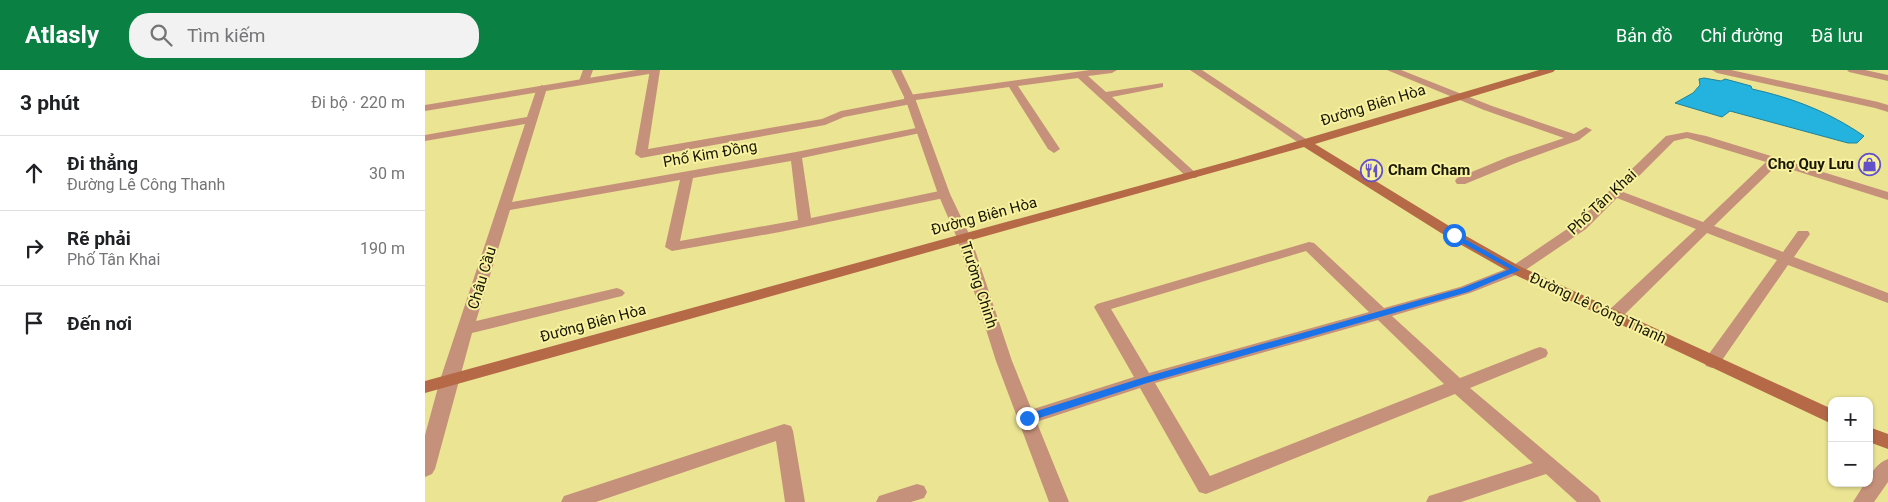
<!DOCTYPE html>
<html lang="vi">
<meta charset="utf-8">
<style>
:root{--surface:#fff;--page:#f2f2f2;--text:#202124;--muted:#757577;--line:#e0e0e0;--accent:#0b8043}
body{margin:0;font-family:Roboto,sans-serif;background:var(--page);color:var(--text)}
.controls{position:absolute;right:15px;bottom:15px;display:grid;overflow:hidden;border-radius:10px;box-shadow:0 1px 4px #0004}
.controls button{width:45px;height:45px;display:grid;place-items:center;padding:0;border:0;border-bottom:1px solid var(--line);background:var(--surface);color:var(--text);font:25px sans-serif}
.stop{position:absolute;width:15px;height:15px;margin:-11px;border:4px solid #1a73e8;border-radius:50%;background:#fff}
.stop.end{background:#1a73e8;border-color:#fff;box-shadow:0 1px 5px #0008}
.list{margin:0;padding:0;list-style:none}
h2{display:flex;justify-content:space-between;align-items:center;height:65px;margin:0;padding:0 20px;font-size:21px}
h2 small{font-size:16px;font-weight:400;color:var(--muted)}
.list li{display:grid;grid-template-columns:32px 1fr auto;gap:15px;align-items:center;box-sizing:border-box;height:75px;padding:0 20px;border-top:1px solid var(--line)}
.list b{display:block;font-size:19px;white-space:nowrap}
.list p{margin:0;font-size:16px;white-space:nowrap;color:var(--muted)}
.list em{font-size:16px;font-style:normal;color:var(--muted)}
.icon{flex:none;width:28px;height:28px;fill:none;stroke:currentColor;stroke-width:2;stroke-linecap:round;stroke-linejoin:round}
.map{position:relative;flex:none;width:1463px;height:432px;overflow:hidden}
header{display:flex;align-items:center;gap:30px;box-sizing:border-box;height:70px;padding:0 25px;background:var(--accent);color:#fff}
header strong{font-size:24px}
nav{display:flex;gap:28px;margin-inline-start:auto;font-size:18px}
.search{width:350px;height:45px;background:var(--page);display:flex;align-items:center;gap:12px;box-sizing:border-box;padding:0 18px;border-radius:20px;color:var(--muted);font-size:19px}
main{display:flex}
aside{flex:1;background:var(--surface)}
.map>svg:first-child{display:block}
.water{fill:#24b2de;stroke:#20839b}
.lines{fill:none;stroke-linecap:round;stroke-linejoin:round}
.minor{fill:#c6917a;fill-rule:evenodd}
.tertiary{fill:#c6917a;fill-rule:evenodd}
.secondary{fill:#b56947;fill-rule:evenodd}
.route{fill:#1a73e8}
.labels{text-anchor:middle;stroke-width:4;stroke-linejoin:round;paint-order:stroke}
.street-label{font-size:15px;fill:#181600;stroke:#f7f1a0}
.poi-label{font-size:15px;font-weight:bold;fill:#181600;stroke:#f7f1a0;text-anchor:end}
</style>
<header>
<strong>Atlasly</strong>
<div class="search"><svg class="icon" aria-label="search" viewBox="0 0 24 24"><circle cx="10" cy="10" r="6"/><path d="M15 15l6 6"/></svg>Tìm kiếm</div>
<nav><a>Bản đồ</a><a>Chỉ đường</a><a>Đã lưu</a></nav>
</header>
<main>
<aside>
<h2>3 phút<small>Đi bộ · 220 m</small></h2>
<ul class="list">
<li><svg class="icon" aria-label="ahead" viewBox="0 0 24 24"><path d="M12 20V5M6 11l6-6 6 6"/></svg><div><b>Đi thẳng</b><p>Đường Lê Công Thanh</p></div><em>30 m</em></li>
<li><svg class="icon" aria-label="right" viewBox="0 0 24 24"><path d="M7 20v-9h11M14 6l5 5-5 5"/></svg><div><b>Rẽ phải</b><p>Phố Tân Khai</p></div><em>190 m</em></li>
<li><svg class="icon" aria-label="arrive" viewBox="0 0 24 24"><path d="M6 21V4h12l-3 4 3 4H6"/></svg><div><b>Đến nơi</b></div></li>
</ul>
</aside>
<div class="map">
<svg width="1463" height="432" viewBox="0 0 1463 432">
<rect width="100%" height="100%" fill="#eae493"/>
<path class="water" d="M 1279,8 L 1296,11 L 1300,9 L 1326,16 L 1327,19 C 1368,28 1404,42 1439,66 L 1432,73 L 1423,73 L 1305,41 L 1297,47 L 1250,33 L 1268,23 L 1275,15 L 1274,9 Z"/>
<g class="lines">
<path class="minor" d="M 158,0 L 168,0 L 164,11 L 159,14 L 154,11 Z
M 225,0 L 235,0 L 223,79 L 397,49 L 416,41 L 479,29 L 480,26 L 484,25 L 665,0 L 692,0 L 687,3 L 663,6 L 681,22 L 738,13 L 738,17 L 687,27 L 773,105 L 771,108 L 763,108 L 653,8 L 593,16 L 635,79 L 629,83 L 623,79 L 584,17 L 491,30 L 490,33 L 486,34 L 419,47 L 400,55 L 216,88 L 210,84 Z
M 962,0 L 976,0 L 1067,36 L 1149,64 L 1161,57 L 1167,60 L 1154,70 L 1091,93 L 1040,114 L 1032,114 L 1030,111 L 1032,108 L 1083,87 L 1139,68 L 1059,40 Z
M 1422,0 L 1440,0 L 1463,5 L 1463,11 L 1424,2 Z
M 117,15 L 122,18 L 87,132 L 371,82 L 496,57 L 500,58 L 502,60 L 500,62 L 377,88 L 386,148 L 519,120 L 525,124 L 519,128 L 355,162 L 247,181 L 240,177 L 255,110 L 85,140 L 51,251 L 192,218 L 197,220 L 200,223 L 197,226 L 47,263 L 10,399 L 7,404 L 0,407 L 0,365 L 15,310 L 100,54 L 0,71 L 0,65 L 102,47 L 112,18 ZM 366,91 L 373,150 L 255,171 L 268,108 Z
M 1262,62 L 1281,66 L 1463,122 L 1463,130 L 1352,95 L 1289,156 L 1358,182 L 1373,161 L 1383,161 L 1385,164 L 1369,187 L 1463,223 L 1463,233 L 1363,195 L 1293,296 L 1287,298 L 1281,296 L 1279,292 L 1281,288 L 1352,190 L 1282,163 L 1194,250 L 1182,250 L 1180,246 L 1182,242 L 1271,159 L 1192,128 L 1161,159 L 1096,203 L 1045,223 L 967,246 L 1035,308 L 1109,279 L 1115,277 L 1121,279 L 1123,283 L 1121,287 L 1045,318 L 1173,426 L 1176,432 L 1152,432 L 1121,404 L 1036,432 L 1001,432 L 1004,426 L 1108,393 L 1030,324 L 781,424 L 774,422 L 715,318 L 602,355 L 596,353 L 593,348 L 596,343 L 709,307 L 669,237 L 672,234 L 884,172 L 889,173 L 959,238 L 1035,217 L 1086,197 L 1151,153 L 1241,66 ZM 1262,68 L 1341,92 L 1278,152 L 1198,122 L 1249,71 ZM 881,181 L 944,242 L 724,303 L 686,239 ZM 953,250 L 1019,314 L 785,406 L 730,313 Z
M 359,354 L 366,356 L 368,361 L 380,432 L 360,432 L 351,371 L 171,432 L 136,432 L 139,426 Z
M 492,414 L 499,416 L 502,422 L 499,428 L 486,432 L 451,432 L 454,426 Z"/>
<path class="tertiary" d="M 212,0 L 235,0 L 230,3 L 0,41 L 0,35 Z
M 466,0 L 476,0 L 491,31 L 525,124 L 546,168 L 587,291 L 644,432 L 624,432 L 571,291 L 532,168 L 513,124 L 481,31 Z
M 765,0 L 777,0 L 887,73 L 885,75 L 877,75 Z
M 1287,0 L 1306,0 L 1453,32 L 1463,35 L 1463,42 L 1450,38 L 1292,3 Z
M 1463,389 L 1463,412 L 1449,432 L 1428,432 L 1440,413 L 1444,413 C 1444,403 1454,392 1463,389 Z"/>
<path class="secondary" d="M 1114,0 L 1130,0 L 1128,2 L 890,74 L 1034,162 L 1096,197 L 1407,339 L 1407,354 L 1086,203 L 1024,168 L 879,77 L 0,323 L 0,311 L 812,89 Z
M 1444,357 L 1463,364 L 1463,379 L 1444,372 Z"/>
</g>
<path class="route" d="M 1029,163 L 1095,200 L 1043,222 L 722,313 L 602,352 L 597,348 L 599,345 L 720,307 L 1037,218 L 1085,199 L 1026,167 L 1026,164 Z"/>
<defs>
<symbol id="shop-ring" viewBox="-11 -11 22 22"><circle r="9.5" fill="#f7f1a0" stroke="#6251ca" stroke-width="1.5"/><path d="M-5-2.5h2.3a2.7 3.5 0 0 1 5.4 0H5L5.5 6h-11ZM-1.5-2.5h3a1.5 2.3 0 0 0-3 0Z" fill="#6251ca"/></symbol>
<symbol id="restaurant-ring" viewBox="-11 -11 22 22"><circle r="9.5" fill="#f7f1a0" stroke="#6251ca" stroke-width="1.5"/><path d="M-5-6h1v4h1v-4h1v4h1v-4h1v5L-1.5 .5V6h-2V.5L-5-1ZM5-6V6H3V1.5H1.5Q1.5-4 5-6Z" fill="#6251ca"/></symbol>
</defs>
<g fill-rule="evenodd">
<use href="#shop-ring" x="1432" y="82" width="25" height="25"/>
<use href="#restaurant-ring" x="934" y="88" width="25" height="25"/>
</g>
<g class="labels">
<g class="street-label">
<text transform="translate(948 35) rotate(-17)" y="5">Đường Biên Hòa</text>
<text transform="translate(285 84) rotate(-10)" y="5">Phố Kim Đồng</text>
<text transform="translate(1177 132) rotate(-43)" y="5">Phố Tân Khai</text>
<text transform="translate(559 146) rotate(-15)" y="5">Đường Biên Hòa</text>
<text transform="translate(57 208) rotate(-73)" y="5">Châu Cầu</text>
<text transform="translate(554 215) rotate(72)" y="5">Trường Chinh</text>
<text transform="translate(1173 238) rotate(25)" y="5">Đường Lê Công Thanh</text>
<text transform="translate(168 253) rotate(-15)" y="5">Đường Biên Hòa</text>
</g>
<g class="poi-label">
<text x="1429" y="99">Chợ Quy Lưu</text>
<text x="963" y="105" text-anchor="start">Cham Cham</text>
</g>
</g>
</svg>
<div class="controls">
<button>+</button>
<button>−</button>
</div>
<div class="stop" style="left:1029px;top:165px"></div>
<div class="stop end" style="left:602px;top:348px"></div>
</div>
</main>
